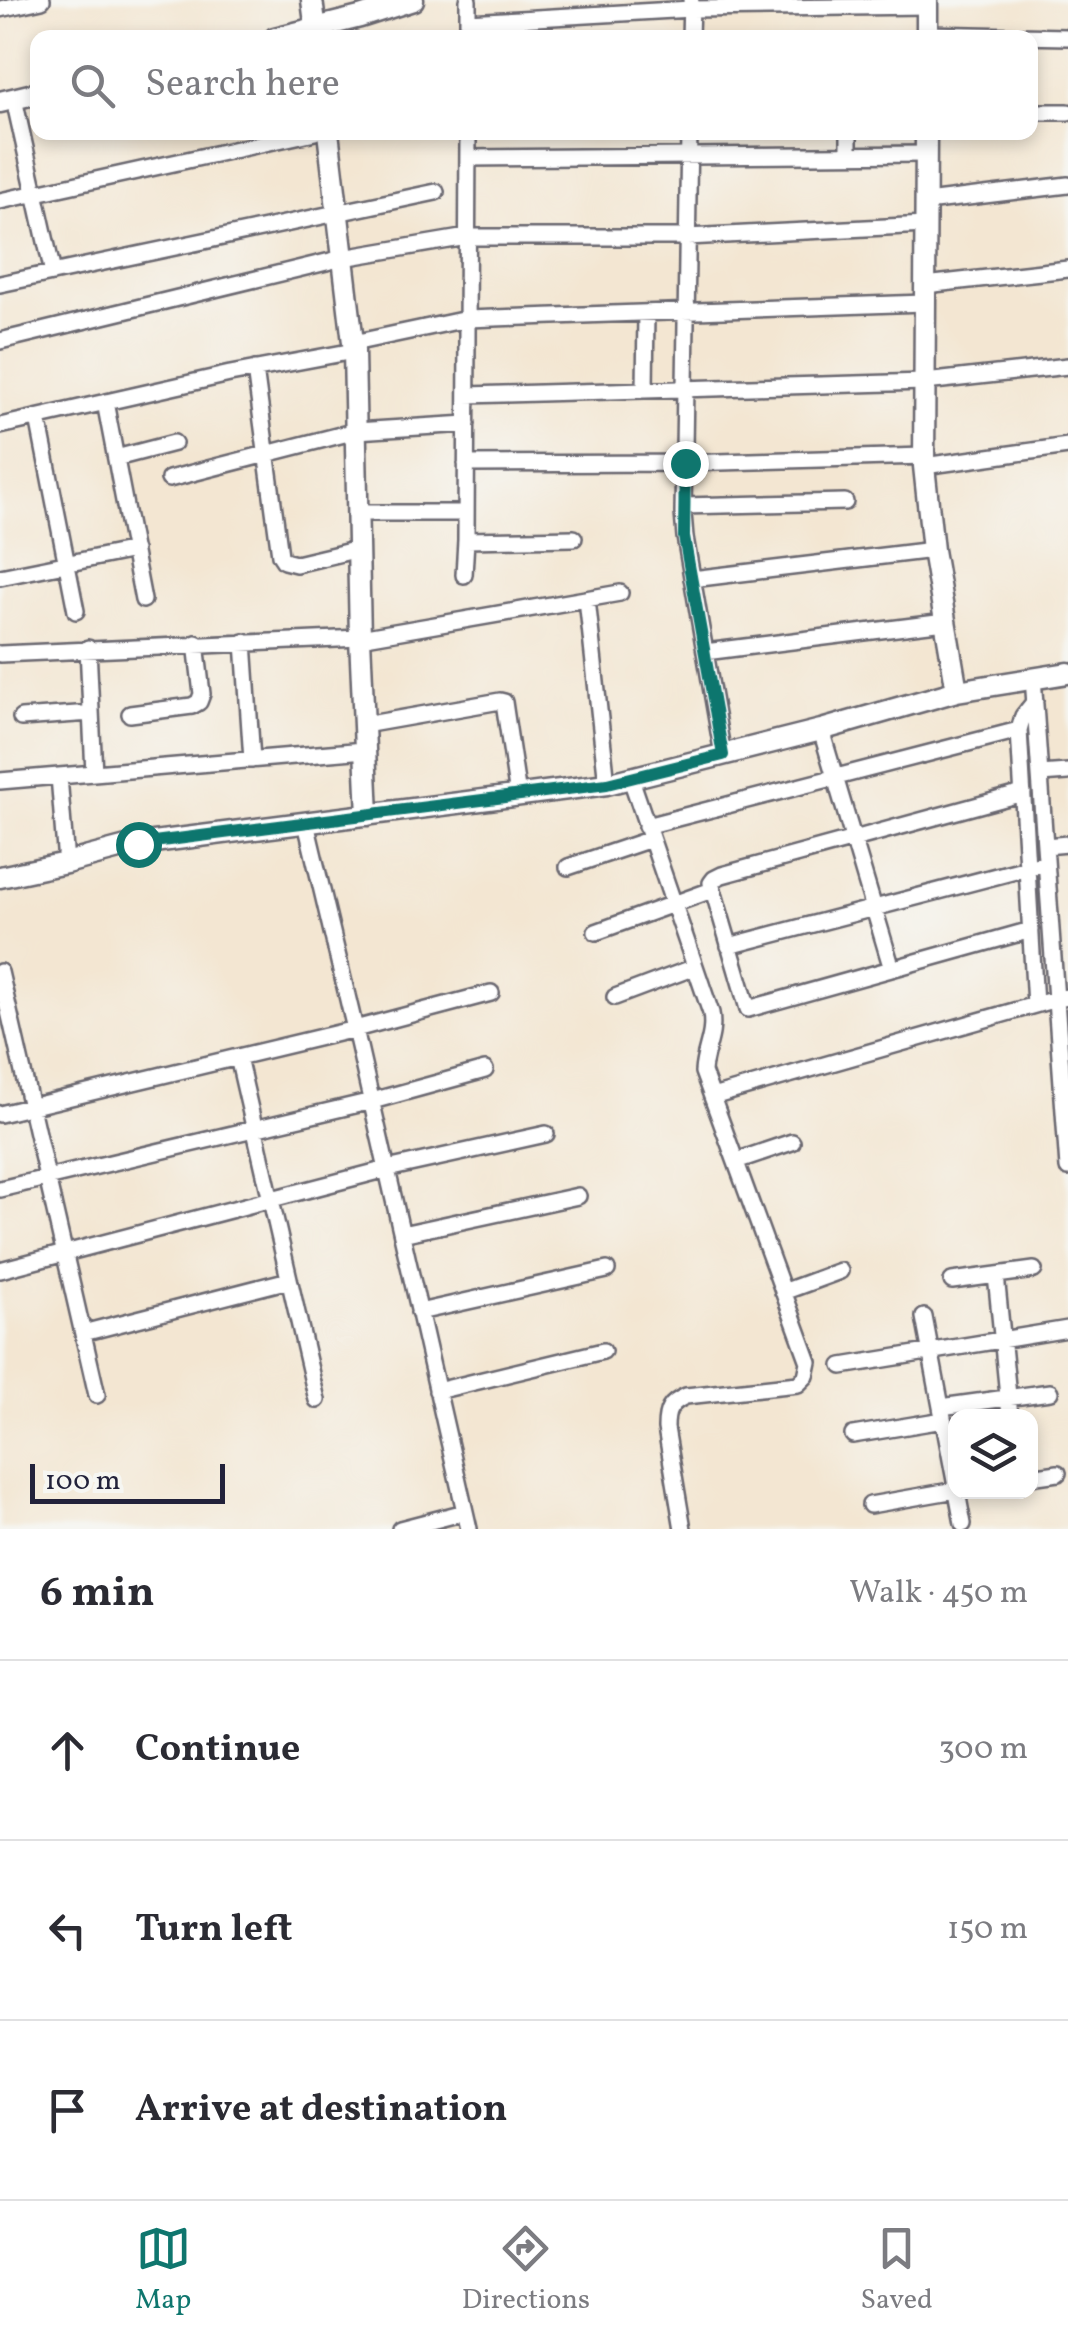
<!DOCTYPE html>
<meta charset="utf-8">
<style>
:root{--surface:#fff;--page:#f7f7f7;--text:#2b2b33;--muted:#7c7c81;--line:#e1e1e2;--accent:#0f766e}
body{margin:0;font-family:Vollkorn,serif;background:var(--page);color:var(--text)}
.controls{position:absolute;right:30px;bottom:30px;display:grid;overflow:hidden;border-radius:20px;box-shadow:0 5px 15px #0003}
.controls button{width:90px;height:90px;display:grid;place-items:center;padding:0;border:0;border-bottom:2px solid var(--line);background:var(--surface);color:var(--text);font:50px sans-serif}
.scale{position:absolute;left:30px;bottom:25px;width:195px;box-sizing:border-box;padding-left:10px;border:5px solid #22223b;border-top:0;font-size:28px;line-height:35px;white-space:nowrap;color:#22223b;-webkit-text-stroke:8px #f6f6f2;paint-order:stroke}
.stop{position:absolute;width:30px;height:30px;margin:-22px;border:8px solid #0f766e;border-radius:50%;background:#fff}
.stop.end{background:#0f766e;border-color:#fff;box-shadow:0 2px 10px #0008}
.list{margin:0;padding:0;list-style:none}
h2{display:flex;justify-content:space-between;align-items:center;height:130px;margin:0;padding:0 40px;font-size:42px}
h2 small{font-size:32px;font-weight:400;color:var(--muted)}
.list li{display:grid;grid-template-columns:65px 1fr auto;gap:30px;align-items:center;box-sizing:border-box;height:180px;padding:0 40px;border-top:2px solid var(--line)}
.list b{display:block;font-size:38px;white-space:nowrap}
.list em{font-size:32px;font-style:normal;color:var(--muted)}
.icon{flex:none;width:55px;height:55px;fill:none;stroke:currentColor;stroke-width:2;stroke-linecap:round;stroke-linejoin:round}
.map{position:relative;flex:none;width:1068px;height:1529px;overflow:hidden}
.search{position:absolute;background:var(--surface);box-shadow:0 5px 15px #0003;left:30px;right:30px;top:30px;height:110px;display:flex;align-items:center;gap:25px;box-sizing:border-box;padding:0 35px;border-radius:20px;color:var(--muted);font-size:38px}
.sheet{height:670px;background:var(--surface)}
nav{display:flex;justify-content:space-around;align-items:center;box-sizing:border-box;height:140px;border-top:2px solid var(--line);background:var(--surface);font-size:28px;color:var(--muted)}
nav a{display:grid;justify-items:center;gap:5px}
nav .on{color:var(--accent)}
.map>svg:first-child{display:block}
.lines{fill:none;stroke-linecap:round;stroke-linejoin:round}
.minor-casing{stroke:#6b6770;stroke-width:20}
.tertiary-casing{stroke:#6b6770;stroke-width:25}
.minor{stroke:#fff;stroke-width:15}
.tertiary{stroke:#fff;stroke-width:20}
.route{stroke:#0f766e;stroke-width:12}
</style>
<div class="map">
<svg width="1068" height="1529" viewBox="0 0 1068 1529">
<rect width="100%" height="100%" fill="#f6f6f2"/>
<filter id="ink" filterUnits="userSpaceOnUse"><feTurbulence type="fractalNoise" baseFrequency=".01" numOctaves="2"/><feDisplacementMap in="SourceGraphic" scale="20" xChannelSelector="R" yChannelSelector="G"/><feConvolveMatrix kernelMatrix="1 2 1 2 8 2 1 2 1" color-interpolation-filters="sRGB"/></filter>
<filter id="wash" filterUnits="userSpaceOnUse"><feTurbulence type="fractalNoise" baseFrequency=".0048" numOctaves="4" result="noise"/><feDisplacementMap in="SourceGraphic" scale="40" xChannelSelector="R" yChannelSelector="G"/><feGaussianBlur stdDeviation="2.25" result="paint"/><feColorMatrix in="noise" values="0 0 0 0 0 0 0 0 0 0 0 0 0 0 0 0 0 1.4 0 .05"/><feComposite in="paint" operator="in"/></filter>
<g filter="url(#wash)">
<rect width="100%" height="100%" fill="#f3e6d2"/>
</g>
<g filter="url(#ink)">
<g class="lines">
<defs>
<path id="minor" d="M 468,0 L 468,38
M 0,9 L 42,0
M 468,22 L 691,9 L 927,6
M 927,34 L 1068,37
M 690,38 L 691,2
M 14,99 L 53,273
M 1030,112 L 1068,112
M 689,132 L 683,513 L 685,537 L 723,755
M 849,132 L 849,155
M 468,158 L 926,154
M 0,201 L 315,132
M 926,202 L 1068,185
M 0,284 L 436,192
M 925,285 L 1068,269
M 0,341 L 343,258 L 467,237 L 687,237 L 926,225
M 353,343 L 467,319 L 925,303
M 255,369 L 280,555 L 284,561 L 296,564 L 359,549
M 645,390 L 646,313
M 467,395 L 925,382 L 1068,366
M 105,402 L 143,600
M 38,418 L 76,611
M 0,426 L 230,374 L 354,351
M 116,458 L 174,443
M 466,464 L 685,463 L 925,456
M 924,466 L 1068,446
M 169,479 L 356,431 L 467,424
M 683,506 L 845,502
M 358,513 L 466,513
M 466,540 L 574,538
M 464,575 L 466,540 L 468,132
M 0,577 L 134,550
M 692,579 L 933,550
M 587,599 L 607,784
M 244,642 L 252,760
M 88,648 L 94,773
M 705,652 L 945,622
M 0,654 L 360,638 L 620,593
M 1033,677 L 1068,1168
M 1035,701 L 1023,716 L 1019,730 L 1035,1005
M 130,714 L 192,706 L 199,702 L 202,694 L 196,643
M 21,718 L 91,713
M 364,725 L 500,701 L 504,702 L 518,796
M 821,730 L 892,969
M 1040,774 L 1068,772
M 59,776 L 66,863
M 631,779 L 711,1013 C 715,1037 704,1050 703,1072 L 809,1362 L 806,1376 L 798,1384 L 686,1396 C 670,1403 666,1410 666,1428 L 683,1529
M 0,781 L 365,750
M 1023,793 L 722,875 L 714,879 L 711,883 L 748,1009 L 1031,930
M 306,823 L 355,1029 L 469,1529
M 646,826 L 1019,730
M 1045,846 L 1068,844
M 568,867 L 651,839
M 596,932 L 712,890
M 729,946 L 1046,863
M 0,972 L 97,1395
M 615,997 L 695,967
M 238,1057 L 317,1400
M 712,1097 L 1056,999 L 1068,997
M 0,1114 L 355,1029 L 491,993
M 736,1161 L 792,1142
M 0,1189 L 372,1101 L 485,1070
M 402,1234 L 578,1196
M 0,1270 L 387,1169 L 546,1134
M 996,1275 L 1010,1416
M 952,1281 L 1034,1270
M 783,1292 L 840,1271
M 419,1312 L 607,1270
M 924,1317 L 956,1486
M 83,1333 L 289,1280
M 842,1366 L 1068,1329
M 437,1391 L 603,1351
M 941,1407 L 1050,1392
M 853,1435 L 943,1420
M 1030,1477 L 1058,1473
M 957,1492 L 963,1524
M 870,1505 L 956,1490
M 400,1529 L 465,1512"/>
<path id="tertiary" d="M 312,0 L 317,38
M 275,38 L 360,17 L 413,0
M 927,38 L 927,0
M 0,102 L 38,93
M 328,132 L 354,351 L 360,638 L 368,815
M 926,132 L 924,466 L 933,550 L 957,691
M 0,877 L 66,863 L 138,844 L 607,784 L 821,730 L 957,691 L 1068,673"/>
</defs>
<use href="#minor" class="minor-casing"/>
<use href="#tertiary" class="tertiary-casing"/>
<use href="#minor" class="minor"/>
<use href="#tertiary" class="tertiary"/>
</g>
</g>
<g class="lines" filter="url(#ink)">
<path class="route" d="M 138,844 L 607,784 L 723,755 L 684,537 L 685,463"/>
</g>
</svg>
<div class="controls">
<button><svg class="icon" aria-label="layers" viewBox="0 0 24 24"><path d="M12 4l9 5-9 5-9-5zM3 14l9 5 9-5"/></svg></button>
</div>
<div class="scale">100 m</div>
<div class="stop" style="left:138px;top:844px"></div>
<div class="stop end" style="left:685px;top:463px"></div>
<div class="search"><svg class="icon" aria-label="search" viewBox="0 0 24 24"><circle cx="10" cy="10" r="6"/><path d="M15 15l6 6"/></svg>Search here</div>
</div>
<section class="sheet">
<h2>6 min<small>Walk · 450 m</small></h2>
<ul class="list">
<li><svg class="icon" aria-label="ahead" viewBox="0 0 24 24"><path d="M12 20V5M6 11l6-6 6 6"/></svg><div><b>Continue</b></div><em>300 m</em></li>
<li><svg class="icon" aria-label="left" viewBox="0 0 24 24"><path d="M17 20v-9H6M10 6l-5 5 5 5"/></svg><div><b>Turn left</b></div><em>150 m</em></li>
<li><svg class="icon" aria-label="arrive" viewBox="0 0 24 24"><path d="M6 21V4h12l-3 4 3 4H6"/></svg><div><b>Arrive at destination</b></div></li>
</ul>
</section>
<nav>
<a class="on"><svg class="icon" aria-label="map" viewBox="0 0 24 24"><path d="M3 6l6-2 6 2 6-2v14l-6 2-6-2-6 2zM9 4v14M15 6v14"/></svg>Map</a>
<a><svg class="icon" aria-label="directions" viewBox="0 0 24 24"><path d="M12 3l9 9-9 9-9-9zM9 14v-3h6M13 9l2 2-2 2"/></svg>Directions</a>
<a><svg class="icon" aria-label="saved" viewBox="0 0 24 24"><path d="M7 4h10v16l-5-4-5 4z"/></svg>Saved</a>
</nav>
